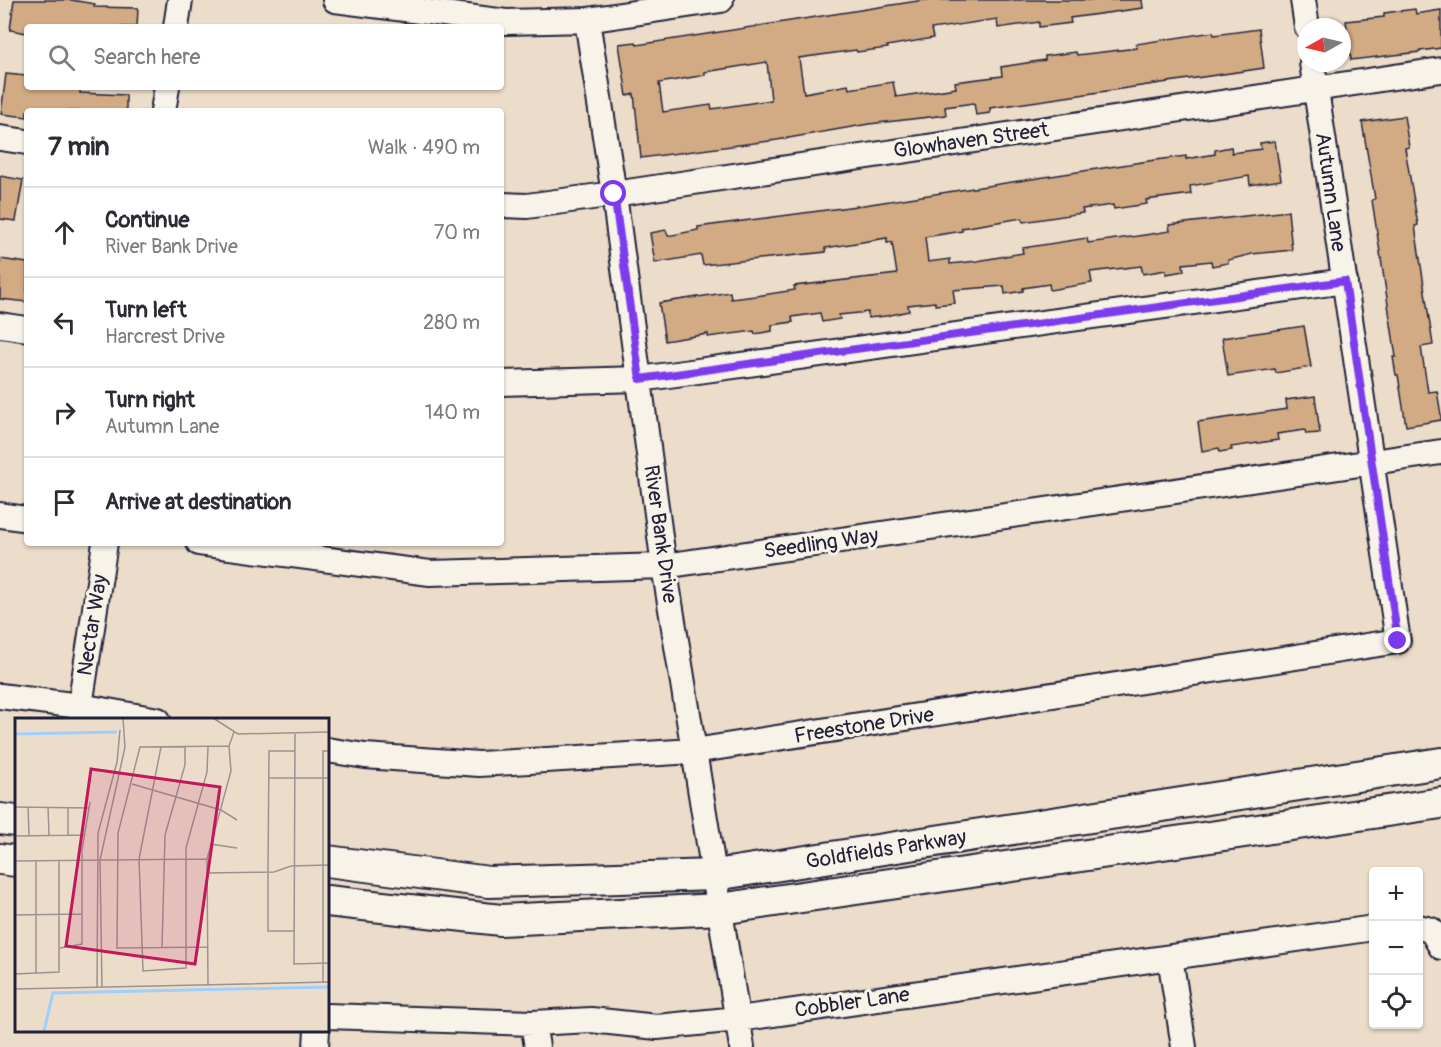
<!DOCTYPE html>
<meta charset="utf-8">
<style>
:root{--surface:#fff;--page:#f7f7f7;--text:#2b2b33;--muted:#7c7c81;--line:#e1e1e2}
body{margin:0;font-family:Pangolin,sans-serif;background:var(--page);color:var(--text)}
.controls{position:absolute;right:18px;bottom:18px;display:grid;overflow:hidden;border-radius:6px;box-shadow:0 2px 4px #0004}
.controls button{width:54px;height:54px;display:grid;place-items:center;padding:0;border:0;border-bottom:2px solid var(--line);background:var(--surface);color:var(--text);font:30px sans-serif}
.compass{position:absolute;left:1297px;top:18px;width:54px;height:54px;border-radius:50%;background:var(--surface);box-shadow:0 2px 4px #0004;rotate:262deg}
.stop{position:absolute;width:18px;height:18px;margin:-14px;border:4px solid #7c3aed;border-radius:50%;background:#fff}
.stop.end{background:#7c3aed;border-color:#fff;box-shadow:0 2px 6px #0008}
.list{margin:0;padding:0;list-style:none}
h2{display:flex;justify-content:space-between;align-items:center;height:78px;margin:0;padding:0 24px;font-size:26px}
h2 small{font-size:20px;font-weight:400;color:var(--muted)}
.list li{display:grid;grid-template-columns:39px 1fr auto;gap:18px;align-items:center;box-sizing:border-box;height:90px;padding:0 24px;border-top:2px solid var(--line)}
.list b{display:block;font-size:22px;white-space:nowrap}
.list p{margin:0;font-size:20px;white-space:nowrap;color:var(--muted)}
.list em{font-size:20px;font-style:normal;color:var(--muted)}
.icon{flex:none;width:33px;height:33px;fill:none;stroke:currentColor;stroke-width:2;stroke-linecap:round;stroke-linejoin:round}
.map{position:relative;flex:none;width:1441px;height:1047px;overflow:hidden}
.search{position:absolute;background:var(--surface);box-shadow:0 2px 4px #0004;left:24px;top:24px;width:480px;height:66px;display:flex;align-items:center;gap:15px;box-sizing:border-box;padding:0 21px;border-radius:6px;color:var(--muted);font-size:22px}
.panel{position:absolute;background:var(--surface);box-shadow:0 2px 4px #0004;left:24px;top:108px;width:480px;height:438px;border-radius:6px}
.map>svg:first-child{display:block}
.building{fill:#d2ab84;stroke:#22223b;stroke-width:1.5;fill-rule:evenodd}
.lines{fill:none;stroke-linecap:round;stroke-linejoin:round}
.minor-casing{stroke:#22223b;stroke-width:28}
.major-casing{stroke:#22223b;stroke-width:34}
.minor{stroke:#f7f3e8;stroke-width:24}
.major{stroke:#f7f3e8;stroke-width:30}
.route{stroke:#7c3aed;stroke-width:8}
.labels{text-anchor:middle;stroke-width:6;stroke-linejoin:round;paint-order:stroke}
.street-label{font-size:21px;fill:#22223b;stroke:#f7f3e8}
.inset-river{fill:none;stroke:#9fcffb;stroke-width:3}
.inset-road{fill:none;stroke:#9b9291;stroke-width:1.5}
.view{fill:#c2185b;fill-opacity:0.15;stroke:#c2185b;stroke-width:3}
.inset-edge{fill:none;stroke:#22223b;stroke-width:3}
</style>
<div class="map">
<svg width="1441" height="1047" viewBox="0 0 1441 1047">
<rect width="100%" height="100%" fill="#ecddca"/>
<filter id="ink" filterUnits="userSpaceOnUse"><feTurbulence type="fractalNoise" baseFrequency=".0167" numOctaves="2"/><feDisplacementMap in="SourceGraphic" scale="12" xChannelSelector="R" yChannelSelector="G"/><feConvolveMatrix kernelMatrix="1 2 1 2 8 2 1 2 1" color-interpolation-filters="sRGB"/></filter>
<g filter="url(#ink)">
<path class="building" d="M 14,0 L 71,0 L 95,4 L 94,7 L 138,8 L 137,27 L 27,27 L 27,33 L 10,30 Z
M 924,0 L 1142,0 L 1143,8 L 1070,18 L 1071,23 L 1039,27 L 1039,22 L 998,28 L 997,19 L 931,29 L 933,38 L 887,46 L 888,48 L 857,52 L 856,50 L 799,58 L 804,93 L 848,85 L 849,89 L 893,82 L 896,97 L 956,88 L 955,82 L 1002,76 L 1001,67 L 1045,60 L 1045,56 L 1076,52 L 1077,55 L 1137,48 L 1136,44 L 1213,32 L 1214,35 L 1259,29 L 1264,68 L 990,108 L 990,113 L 976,115 L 974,103 L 945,107 L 946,115 L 869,124 L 777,140 L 641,158 L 634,94 L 627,96 L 619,44 L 636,42 L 637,45 ZM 767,62 L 771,100 L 712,109 L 711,105 L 663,112 L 659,83 L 705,75 L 705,72 Z
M 1415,9 L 1416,14 L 1441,10 L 1441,48 L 1420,51 L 1420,52 L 1351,60 L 1346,21 L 1384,17 L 1384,13 Z
M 6,74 L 27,76 L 27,87 L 81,87 L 80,93 L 126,95 L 126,111 L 27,111 L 27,117 L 1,114 Z
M 1404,116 L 1409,147 L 1405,148 L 1418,225 L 1415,226 L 1433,345 L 1421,347 L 1428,392 L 1437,391 L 1441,415 L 1441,420 L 1406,426 L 1398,375 L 1396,375 L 1393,357 L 1396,357 L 1372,200 L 1375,199 L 1362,122 Z
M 1275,141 L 1281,180 L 1250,185 L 1249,176 L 1190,186 L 1191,194 L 1146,200 L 1147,204 L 1114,209 L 1113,205 L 1082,209 L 1083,213 L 1023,222 L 1022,218 L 962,228 L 962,231 L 925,237 L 928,262 L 950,259 L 950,264 L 977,261 L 1023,253 L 1022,248 L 1087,238 L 1088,243 L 1145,235 L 1170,231 L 1169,225 L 1288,211 L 1292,250 L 1252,254 L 1228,260 L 1228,263 L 1212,266 L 1211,261 L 1183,264 L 1184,271 L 1166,274 L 1166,270 L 1143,274 L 1141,266 L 1090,272 L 1092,283 L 1050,290 L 1049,284 L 1023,288 L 1023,291 L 1005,294 L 1004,286 L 953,290 L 955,303 L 935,305 L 935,302 L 908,305 L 909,311 L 886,316 L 868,318 L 868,312 L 839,315 L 840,319 L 822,322 L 820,313 L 792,317 L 793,322 L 772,325 L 772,331 L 755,334 L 754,331 L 708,337 L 708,334 L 665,341 L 659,303 L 730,292 L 731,299 L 756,296 L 795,290 L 794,286 L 897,274 L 892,242 L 887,243 L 887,238 L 825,248 L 826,252 L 703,265 L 701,255 L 655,263 L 650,233 L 666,230 L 668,236 L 698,230 L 698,227 L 864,205 L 1155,160 L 1186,156 L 1186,159 L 1215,154 L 1215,150 L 1231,147 L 1232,153 L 1261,149 L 1260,143 Z
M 0,176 L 23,180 L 16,221 L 0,219 Z
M 0,259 L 27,263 L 27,302 L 0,299 Z
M 1304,326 L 1311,367 L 1276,373 L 1275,369 L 1228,376 L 1222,338 Z
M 1315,396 L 1320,433 L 1306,434 L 1305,430 L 1277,434 L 1278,440 L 1231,447 L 1232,450 L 1220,452 L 1219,448 L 1202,451 L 1198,422 L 1287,409 L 1286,400 Z"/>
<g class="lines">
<defs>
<path id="minor" d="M 335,0 L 506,22 L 587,20 L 721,0
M 1303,0 L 1307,27
M 587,20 L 614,194 L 664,566 L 742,1047
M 176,27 L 180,0
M 163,111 L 167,87
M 0,138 L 27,142
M 501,205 L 527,206 L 614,194 L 1441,70
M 0,325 L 27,329
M 501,383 L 640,379 L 1345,281
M 0,515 L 27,519
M 199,543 L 430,573 L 664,566 L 1441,452
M 0,696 L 80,706 L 158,720
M 80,706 L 105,543
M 327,750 L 365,756 L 479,764 L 694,751 L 1398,641 L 1312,63
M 1418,927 L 1431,930 L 1441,947
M 1170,957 L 1184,1047
M 327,1016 L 533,1023 L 591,1020 L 657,1027 L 738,1019 L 1374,928
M 533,1023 L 537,1047
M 316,1047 L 317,1030"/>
<path id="major" d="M 0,819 L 16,821
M 0,859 L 16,861
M 327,861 L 489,882 L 715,875 L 1441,763
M 327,901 L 501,920 L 720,909 L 1441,803"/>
</defs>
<use href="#minor" class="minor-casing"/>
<use href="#major" class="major-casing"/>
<use href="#minor" class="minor"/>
<use href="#major" class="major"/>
</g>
</g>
<g class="lines" filter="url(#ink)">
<path class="route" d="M 614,194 L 640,379 L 1345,281 L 1398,641"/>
</g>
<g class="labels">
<g class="street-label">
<text transform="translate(971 140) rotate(-8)" y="7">Glowhaven Street</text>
<text transform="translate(1331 192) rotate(82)" y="7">Autumn Lane</text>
<text transform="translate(661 534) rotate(82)" y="7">River Bank Drive</text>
<text transform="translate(821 543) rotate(-8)" y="7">Seedling Way</text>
<text transform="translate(92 625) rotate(-81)" y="7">Nectar Way</text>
<text transform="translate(864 725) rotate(-9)" y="7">Freestone Drive</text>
<text transform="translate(886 849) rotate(-9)" y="7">Goldfields Parkway</text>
<text transform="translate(852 1002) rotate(-8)" y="7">Cobbler Lane</text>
</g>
</g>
<g transform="translate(15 718)">
<rect width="314" height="314" fill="#ecddca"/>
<path class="inset-river" d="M 0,16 L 102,14M 29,313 L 38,275 L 314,269"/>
<path class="inset-road" d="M 198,0 L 223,16 L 314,14M 280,15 L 279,246 L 314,245M 146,29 L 124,141 L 128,253 L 171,250 L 171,130 L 192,54 L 193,29M 254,60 L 314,60M 117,66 L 206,92 L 222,102M 0,89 L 75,90M 13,89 L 14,117M 33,89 L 34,117M 53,89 L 53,117M 0,118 L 70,117M 195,126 L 222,130M 21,142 L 21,255M 0,143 L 192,141M 192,155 L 259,154 L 276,148 L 314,147M 0,197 L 67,196M 279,213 L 253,213 L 253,154 L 254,33 L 280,33M 147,229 L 150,117 L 170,47 L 170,29M 193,229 L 102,230 L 103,115 L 125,29 L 214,28M 45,230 L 67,226 L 67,132 L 75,84M 0,256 L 44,254 L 44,142M 308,264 L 308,33 L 314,33M 193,268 L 192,141 L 216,53 L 214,28 L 219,14M 82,270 L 83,115 L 102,44 L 105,12M 87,270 L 85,142 L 110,29 L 108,0M 0,271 L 314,264"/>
<path class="view" d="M 76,51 L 205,69 L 180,246 L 51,228 Z"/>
<rect width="314" height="314" class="inset-edge"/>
</g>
</svg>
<div class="controls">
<button>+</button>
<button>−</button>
<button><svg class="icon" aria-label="locate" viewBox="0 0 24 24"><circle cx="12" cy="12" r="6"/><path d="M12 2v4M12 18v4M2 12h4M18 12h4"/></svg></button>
</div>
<svg class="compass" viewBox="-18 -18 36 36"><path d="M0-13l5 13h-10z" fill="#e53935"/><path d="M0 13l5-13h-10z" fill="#7c7c81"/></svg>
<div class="stop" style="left:614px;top:194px"></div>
<div class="stop end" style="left:1398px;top:641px"></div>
<div class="search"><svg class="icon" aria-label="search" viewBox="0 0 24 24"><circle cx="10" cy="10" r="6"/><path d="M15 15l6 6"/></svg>Search here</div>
<section class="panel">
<h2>7 min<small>Walk · 490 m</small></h2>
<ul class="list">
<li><svg class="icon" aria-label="ahead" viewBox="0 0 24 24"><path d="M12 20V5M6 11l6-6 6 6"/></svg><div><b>Continue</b><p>River Bank Drive</p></div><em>70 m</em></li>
<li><svg class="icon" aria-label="left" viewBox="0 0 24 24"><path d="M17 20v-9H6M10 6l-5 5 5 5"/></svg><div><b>Turn left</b><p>Harcrest Drive</p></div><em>280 m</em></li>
<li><svg class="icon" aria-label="right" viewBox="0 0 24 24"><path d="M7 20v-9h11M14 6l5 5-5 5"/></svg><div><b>Turn right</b><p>Autumn Lane</p></div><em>140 m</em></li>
<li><svg class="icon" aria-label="arrive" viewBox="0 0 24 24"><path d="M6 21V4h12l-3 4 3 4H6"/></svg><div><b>Arrive at destination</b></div></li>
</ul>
</section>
</div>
